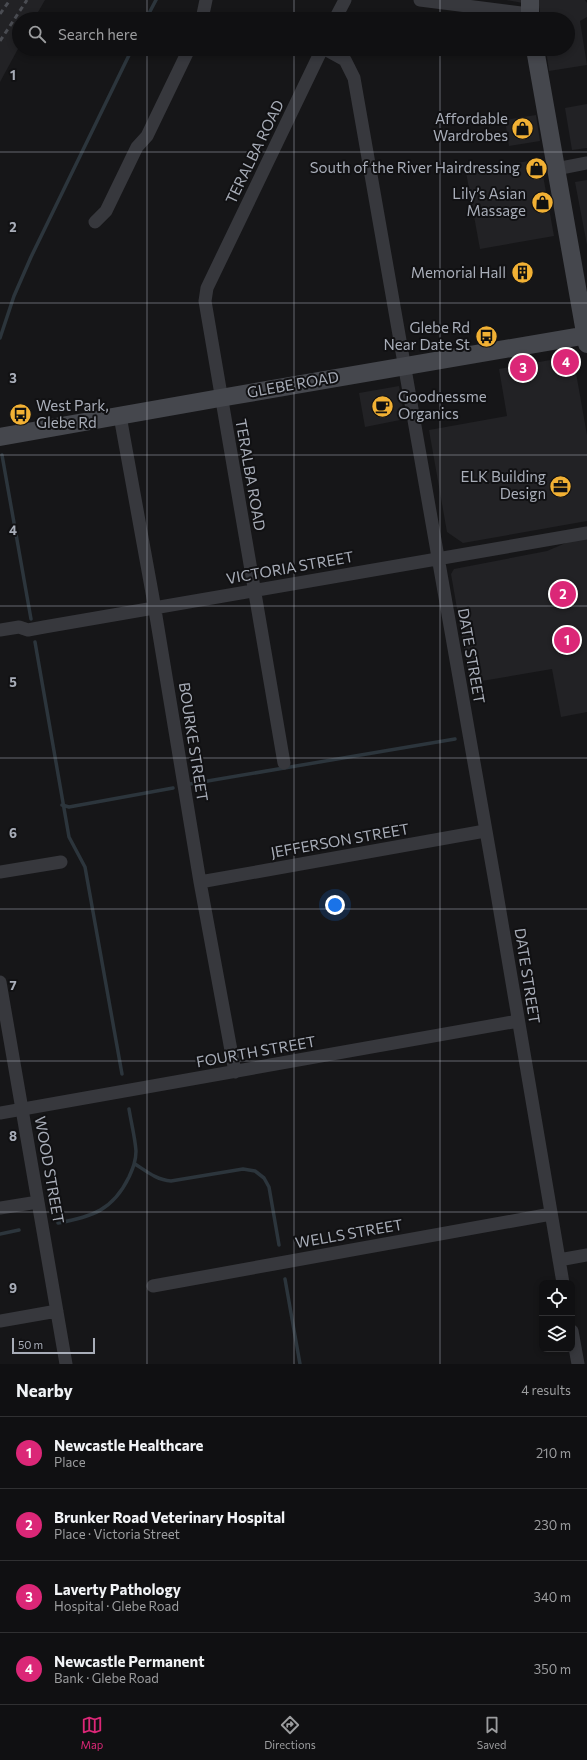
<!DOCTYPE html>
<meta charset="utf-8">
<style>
:root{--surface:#101012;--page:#19191b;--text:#f1f3f6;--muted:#9c9d9f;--line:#303032;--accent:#db2777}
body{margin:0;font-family:Commissioner,sans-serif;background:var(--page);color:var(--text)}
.controls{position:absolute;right:12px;bottom:12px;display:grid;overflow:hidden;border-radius:8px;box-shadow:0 2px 6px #0003}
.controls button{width:36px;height:36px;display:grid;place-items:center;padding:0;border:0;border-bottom:1px solid var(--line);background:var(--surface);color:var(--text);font:20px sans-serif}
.scale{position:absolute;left:12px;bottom:10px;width:83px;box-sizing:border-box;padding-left:4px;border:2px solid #a8adb8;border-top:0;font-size:11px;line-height:14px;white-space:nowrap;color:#a8adb8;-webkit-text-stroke:3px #111113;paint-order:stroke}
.you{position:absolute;left:335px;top:905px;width:14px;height:14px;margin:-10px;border:3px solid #fff;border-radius:50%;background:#1a73e8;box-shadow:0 0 0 6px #1a73e833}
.badge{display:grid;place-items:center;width:26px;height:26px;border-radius:50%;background:var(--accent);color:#fff;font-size:13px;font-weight:700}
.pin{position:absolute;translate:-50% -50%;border:2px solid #fff;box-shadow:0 1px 4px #0006}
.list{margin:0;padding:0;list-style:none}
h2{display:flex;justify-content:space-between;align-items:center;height:52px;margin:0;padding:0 16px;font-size:17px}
h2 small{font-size:13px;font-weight:400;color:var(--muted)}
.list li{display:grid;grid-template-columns:26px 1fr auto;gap:12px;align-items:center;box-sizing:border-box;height:72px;padding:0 16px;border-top:1px solid var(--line)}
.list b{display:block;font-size:15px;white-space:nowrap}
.list p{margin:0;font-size:13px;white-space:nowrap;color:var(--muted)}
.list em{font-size:13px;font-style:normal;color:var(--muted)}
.icon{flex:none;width:22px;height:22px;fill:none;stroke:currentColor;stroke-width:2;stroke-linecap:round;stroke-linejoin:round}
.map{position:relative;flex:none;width:587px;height:1364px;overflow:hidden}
.search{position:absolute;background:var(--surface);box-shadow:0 2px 6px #0003;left:12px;right:12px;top:12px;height:44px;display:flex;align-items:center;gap:10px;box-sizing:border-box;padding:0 14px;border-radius:22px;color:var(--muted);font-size:15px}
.sheet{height:340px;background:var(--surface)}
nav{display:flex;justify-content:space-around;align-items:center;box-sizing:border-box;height:56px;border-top:1px solid var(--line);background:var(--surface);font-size:11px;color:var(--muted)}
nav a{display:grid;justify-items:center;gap:2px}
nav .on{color:var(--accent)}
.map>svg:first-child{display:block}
.built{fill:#222225}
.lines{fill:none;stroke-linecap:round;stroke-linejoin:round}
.stream{stroke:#2c353c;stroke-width:3.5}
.minor{stroke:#37383d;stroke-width:13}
.secondary{stroke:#45474d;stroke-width:18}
.rail{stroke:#4a4c52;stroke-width:3;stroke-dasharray:5 4;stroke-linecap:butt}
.grid{fill:none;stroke:#a8adb8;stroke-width:1;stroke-opacity:0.55}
.labels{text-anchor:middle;stroke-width:4;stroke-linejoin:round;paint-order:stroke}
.poi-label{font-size:15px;fill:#a8adb8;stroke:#111113;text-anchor:end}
.street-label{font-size:15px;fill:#a8adb8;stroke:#111113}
.grid-label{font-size:13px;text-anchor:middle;font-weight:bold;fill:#a8adb8;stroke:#111113;stroke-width:4;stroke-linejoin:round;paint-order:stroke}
</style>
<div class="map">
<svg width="587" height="1364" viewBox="0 0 587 1364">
<rect width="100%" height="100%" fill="#161618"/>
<path class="built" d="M 0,0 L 45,0 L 34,19 L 19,19 L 19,47 L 0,82 Z
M 506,0 L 585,0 L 587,3 L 587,17 L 580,21 L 587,65 L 549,71 L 546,49 L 568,49 L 568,19 L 541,19 L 539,6 Z
M 587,104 L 587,148 L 572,150 L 565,108 Z
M 536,115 L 540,141 L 509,146 L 505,120 Z
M 540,159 L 554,236 L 480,249 L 466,172 Z
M 587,180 L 587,245 L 575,182 Z
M 573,356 L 587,435 L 587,521 L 463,543 L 447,532 L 429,430 L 507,416 L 499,369 Z
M 399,386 L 405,419 L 365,427 L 359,393 Z
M 587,534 L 587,712 L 561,717 L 552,669 L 470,683 L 451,574 L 454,569 L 547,551 Z"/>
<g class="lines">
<path class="stream" d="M 146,19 L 156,0
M 0,338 L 14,296 L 31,257 L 132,49
M 2,455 L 31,619
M 35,642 L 69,837 L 85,867 L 122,1074
M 190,784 L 455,739
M 62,805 L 69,807 L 173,788
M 135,1164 C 146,1171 157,1180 171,1181 L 243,1169 L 255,1171 L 264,1178 L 269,1187 L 279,1245
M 58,1223 C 92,1217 113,1210 129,1177 C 133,1168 136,1161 136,1151 C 135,1137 131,1122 129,1109
M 0,1234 L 19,1230
M 285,1279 L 300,1364"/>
<path class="minor" d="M 420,0 L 529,14
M 202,19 L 206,0
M 335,19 L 345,0
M 325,49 L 345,60 L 354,78 L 496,888 L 563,1283
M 556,169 L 587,163
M 95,222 L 106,211 L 137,147 L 147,136 L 189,49
M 120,416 L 153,598 L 200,882 L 235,1072
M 0,630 L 19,627 L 28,630 L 44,627 L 587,533
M 284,763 L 205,301 L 207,288 L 322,49
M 0,872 L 61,862
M 200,882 L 485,831
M 0,982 L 66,1364
M 0,1113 L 518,1021
M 0,1208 L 38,1202
M 559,1260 L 587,1255
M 153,1286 L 551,1214
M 0,1321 L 57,1311
M 572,1331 L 578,1364"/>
<path class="secondary" d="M 530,0 L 530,19
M 535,49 L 587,344
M 0,437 L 220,398 L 587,335"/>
<path class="rail" d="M 0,14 L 10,0
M 0,41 L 27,0"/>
</g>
<path class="grid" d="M 147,0 L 147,19M 294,0 L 294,19M 440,0 L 440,19M 147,49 L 147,1364M 294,49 L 294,1364M 440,49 L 440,1364M 0,152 L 587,152M 0,303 L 587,303M 0,455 L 587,455M 0,606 L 587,606M 0,758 L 587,758M 0,909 L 587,909M 0,1061 L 587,1061M 0,1212 L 587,1212"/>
<defs>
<symbol id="shop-disc" viewBox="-11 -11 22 22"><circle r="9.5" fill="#f2b134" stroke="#111113"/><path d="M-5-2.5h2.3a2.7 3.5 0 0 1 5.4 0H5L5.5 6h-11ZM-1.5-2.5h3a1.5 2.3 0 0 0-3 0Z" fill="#111"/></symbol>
<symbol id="building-disc" viewBox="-11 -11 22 22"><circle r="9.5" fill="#f2b134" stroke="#111113"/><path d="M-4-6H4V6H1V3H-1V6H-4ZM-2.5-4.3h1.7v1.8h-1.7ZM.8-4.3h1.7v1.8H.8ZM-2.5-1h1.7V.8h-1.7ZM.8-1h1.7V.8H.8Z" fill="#111"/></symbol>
<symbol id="bus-disc" viewBox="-11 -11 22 22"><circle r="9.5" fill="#f2b134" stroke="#111113"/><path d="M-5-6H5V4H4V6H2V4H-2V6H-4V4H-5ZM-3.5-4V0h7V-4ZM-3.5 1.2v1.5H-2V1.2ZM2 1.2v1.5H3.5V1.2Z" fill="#111"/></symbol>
<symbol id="cafe-disc" viewBox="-11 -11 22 22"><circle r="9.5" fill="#f2b134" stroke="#111113"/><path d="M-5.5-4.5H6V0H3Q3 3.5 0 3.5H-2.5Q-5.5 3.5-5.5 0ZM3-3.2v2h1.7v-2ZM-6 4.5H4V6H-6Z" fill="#111"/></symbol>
<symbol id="office-disc" viewBox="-11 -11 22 22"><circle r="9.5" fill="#f2b134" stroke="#111113"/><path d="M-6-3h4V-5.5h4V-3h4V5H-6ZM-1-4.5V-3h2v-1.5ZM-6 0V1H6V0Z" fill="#111"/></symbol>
</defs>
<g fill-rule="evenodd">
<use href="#shop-disc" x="510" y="116" width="25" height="25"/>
<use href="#shop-disc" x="524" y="156" width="25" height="25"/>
<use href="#shop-disc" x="530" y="190" width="25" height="25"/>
<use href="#building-disc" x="510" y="260" width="25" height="25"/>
<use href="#bus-disc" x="474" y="324" width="25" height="25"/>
<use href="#cafe-disc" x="370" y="394" width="25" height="25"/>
<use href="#bus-disc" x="8" y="402" width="25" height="25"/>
<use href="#office-disc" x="548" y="474" width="25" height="25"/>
</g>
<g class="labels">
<g class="poi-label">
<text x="508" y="124">Affordable<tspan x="508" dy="17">Wardrobes</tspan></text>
<text x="520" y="173">South of the River Hairdressing</text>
<text x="526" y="199">Lily’s Asian<tspan x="526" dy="17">Massage</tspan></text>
<text x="506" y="278">Memorial Hall</text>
<text x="470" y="333">Glebe Rd<tspan x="470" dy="17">Near Date St</tspan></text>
<text x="398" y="402" text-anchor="start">Goodnessme<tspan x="398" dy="17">Organics</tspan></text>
<text x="36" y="411" text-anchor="start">West Park,<tspan x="36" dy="17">Glebe Rd</tspan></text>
<text x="546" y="482">ELK Building<tspan x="546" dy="17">Design</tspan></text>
</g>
<g class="street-label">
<text transform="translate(255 152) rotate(-64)" y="5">TERALBA ROAD</text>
<text transform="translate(293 385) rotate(-10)" y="5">GLEBE ROAD</text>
<text transform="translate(250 475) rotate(80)" y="5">TERALBA ROAD</text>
<text transform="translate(290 568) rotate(-10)" y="5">VICTORIA STREET</text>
<text transform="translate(471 656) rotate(80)" y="5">DATE STREET</text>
<text transform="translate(193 742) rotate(81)" y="5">BOURKE STREET</text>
<text transform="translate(340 841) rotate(-10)" y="5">JEFFERSON STREET</text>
<text transform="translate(527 976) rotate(81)" y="5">DATE STREET</text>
<text transform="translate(256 1052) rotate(-10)" y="5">FOURTH STREET</text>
<text transform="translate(49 1170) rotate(80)" y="5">WOOD STREET</text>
<text transform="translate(349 1234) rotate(-10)" y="5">WELLS STREET</text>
</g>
</g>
<g class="grid-label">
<text x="13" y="80">1</text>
<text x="13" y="232">2</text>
<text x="13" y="383">3</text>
<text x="13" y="535">4</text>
<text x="13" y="687">5</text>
<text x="13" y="838">6</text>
<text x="13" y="990">7</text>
<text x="13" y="1141">8</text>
<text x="13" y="1293">9</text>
</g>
</svg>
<div class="controls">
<button><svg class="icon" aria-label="locate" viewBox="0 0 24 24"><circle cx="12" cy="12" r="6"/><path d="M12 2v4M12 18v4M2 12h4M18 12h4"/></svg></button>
<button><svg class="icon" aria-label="layers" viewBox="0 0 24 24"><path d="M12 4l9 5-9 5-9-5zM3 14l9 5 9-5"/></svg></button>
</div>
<div class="scale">50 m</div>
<div class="you"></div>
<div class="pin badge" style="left:567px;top:640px">1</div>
<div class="pin badge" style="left:563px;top:594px">2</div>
<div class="pin badge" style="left:523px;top:368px">3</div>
<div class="pin badge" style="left:566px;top:362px">4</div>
<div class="search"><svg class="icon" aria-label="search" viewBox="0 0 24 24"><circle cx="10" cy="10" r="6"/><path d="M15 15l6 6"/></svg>Search here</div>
</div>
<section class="sheet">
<h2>Nearby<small>4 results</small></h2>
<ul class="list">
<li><span class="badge">1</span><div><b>Newcastle Healthcare</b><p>Place</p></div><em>210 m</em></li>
<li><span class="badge">2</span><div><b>Brunker Road Veterinary Hospital</b><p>Place · Victoria Street</p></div><em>230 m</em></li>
<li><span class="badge">3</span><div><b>Laverty Pathology</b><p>Hospital · Glebe Road</p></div><em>340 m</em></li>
<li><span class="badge">4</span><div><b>Newcastle Permanent</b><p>Bank · Glebe Road</p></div><em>350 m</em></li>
</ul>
</section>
<nav>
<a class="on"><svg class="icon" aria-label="map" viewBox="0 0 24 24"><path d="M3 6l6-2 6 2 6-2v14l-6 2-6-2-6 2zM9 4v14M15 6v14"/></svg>Map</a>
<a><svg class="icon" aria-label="directions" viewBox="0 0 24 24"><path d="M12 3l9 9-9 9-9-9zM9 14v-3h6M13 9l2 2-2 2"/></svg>Directions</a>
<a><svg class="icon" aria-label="saved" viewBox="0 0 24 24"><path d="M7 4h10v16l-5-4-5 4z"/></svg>Saved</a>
</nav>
